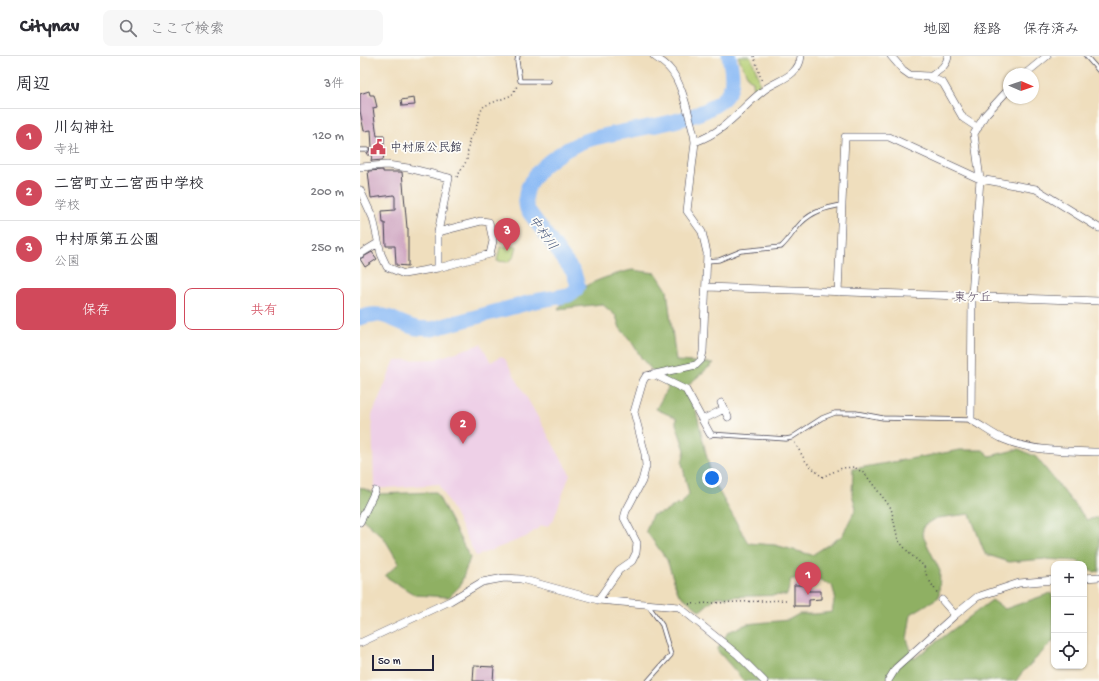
<!DOCTYPE html>
<html lang="ja">
<meta charset="utf-8">
<style>
:root{--surface:#fff;--page:#f7f7f7;--text:#2b2b33;--muted:#7c7c81;--line:#e1e1e2;--accent:#d1495b}
body{margin:0;font-family:"Gochi Hand","Klee One",sans-serif;background:var(--page);color:var(--text)}
.controls{position:absolute;right:12px;bottom:12px;display:grid;overflow:hidden;border-radius:8px;box-shadow:0 1px 3px #0004}
.controls button{width:36px;height:36px;display:grid;place-items:center;padding:0;border:0;border-bottom:1px solid var(--line);background:var(--surface);color:var(--text);font:20px sans-serif}
.compass{position:absolute;left:643px;top:12px;width:36px;height:36px;border-radius:50%;background:var(--surface);box-shadow:0 1px 3px #0004;rotate:92deg}
.scale{position:absolute;left:12px;bottom:10px;width:62px;box-sizing:border-box;padding-left:4px;border:2px solid #22223b;border-top:0;font-size:11px;line-height:14px;white-space:nowrap;color:#22223b;-webkit-text-stroke:3px #fdfcf7;paint-order:stroke}
.you{position:absolute;left:352px;top:422px;width:14px;height:14px;margin:-10px;border:3px solid #fff;border-radius:50%;background:#1a73e8;box-shadow:0 0 0 6px #1a73e833}
.badge{display:grid;place-items:center;width:26px;height:26px;border-radius:50%;background:var(--accent);color:#fff;font-size:13px;font-weight:700}
.pin{position:absolute;translate:-50% -33px;filter:drop-shadow(0 1px 2px #0008)}
.pin::after{content:'';position:absolute;top:21px;width:14px;height:12px;background:inherit;clip-path:polygon(0 0,100% 0,50% 100%)}
.list{margin:0;padding:0;list-style:none}
h2{display:flex;justify-content:space-between;align-items:center;height:52px;margin:0;padding:0 16px;font-size:17px}
h2 small{font-size:13px;font-weight:400;color:var(--muted)}
.list li{display:grid;grid-template-columns:26px 1fr auto;gap:12px;align-items:center;box-sizing:border-box;height:56px;padding:0 16px;border-top:1px solid var(--line)}
.list b{display:block;font-size:15px;white-space:nowrap}
.list p{margin:0;font-size:13px;white-space:nowrap;color:var(--muted)}
.list em{font-size:13px;font-style:normal;color:var(--muted)}
.actions{display:flex;gap:8px;padding:12px 16px}
.actions a{flex:1;padding:9px 0;border:1px solid var(--accent);border-radius:8px;text-align:center;font-size:14px;color:var(--accent)}
.actions .main{background:var(--accent);color:#fff}
.icon{flex:none;width:22px;height:22px;fill:none;stroke:currentColor;stroke-width:2;stroke-linecap:round;stroke-linejoin:round}
.map{position:relative;flex:none;width:739px;height:625px;overflow:hidden}
header{display:flex;align-items:center;gap:24px;box-sizing:border-box;height:56px;padding:0 20px;background:var(--surface);border-bottom:1px solid var(--line)}
header strong{font-size:19px}
nav{display:flex;gap:22px;margin-inline-start:auto;font-size:14px}
.search{width:280px;height:36px;background:var(--page);display:flex;align-items:center;gap:10px;box-sizing:border-box;padding:0 14px;border-radius:8px;color:var(--muted);font-size:15px}
main{display:flex}
aside{flex:1;background:var(--surface)}
.map>svg:first-child{display:block}
.built{fill:#eed0e7}
.green{fill:#b4cd72;stroke:#6b7856}
.forest{fill:#8fb064;stroke:#586950}
.lines{fill:none;stroke-linecap:round;stroke-linejoin:round}
.river{stroke:#89b9f5;stroke-width:15}
.building{fill:#cda2bf}
.lane-casing{stroke:#413e4e;stroke-width:5}
.street-casing{stroke:#413e4e;stroke-width:8}
.path{stroke:#413e4e;stroke-width:1.5;stroke-dasharray:1 3;stroke-linecap:butt}
.lane{stroke:#fff;stroke-width:3.5}
.street{stroke:#fff;stroke-width:7}
.labels{text-anchor:middle;stroke-width:3.5;stroke-linejoin:round;paint-order:stroke}
.poi-label{font-size:12px;fill:#22223b;stroke:#fdfcf7;text-anchor:start}
.water-label{font-size:13px;font-style:italic;fill:#46577c;stroke:#fdfcf7}
.neighbourhood-label{font-size:13px;fill:#5e4f69;stroke:#fdfcf7}
</style>
<header>
<strong>Citynav</strong>
<div class="search"><svg class="icon" aria-label="search" viewBox="0 0 24 24"><circle cx="10" cy="10" r="6"/><path d="M15 15l6 6"/></svg>ここで検索</div>
<nav><a>地図</a><a>経路</a><a>保存済み</a></nav>
</header>
<main>
<aside>
<h2>周辺<small>3件</small></h2>
<ul class="list">
<li><span class="badge">1</span><div><b>川勾神社</b><p>寺社</p></div><em>120 m</em></li>
<li><span class="badge">2</span><div><b>二宮町立二宮西中学校</b><p>学校</p></div><em>200 m</em></li>
<li><span class="badge">3</span><div><b>中村原第五公園</b><p>公園</p></div><em>250 m</em></li>
</ul>
<div class="actions"><a class="main">保存</a><a>共有</a></div>
</aside>
<div class="map">
<svg width="739" height="625" viewBox="0 0 739 625">
<rect width="100%" height="100%" fill="#fdfcf7"/>
<filter id="ink" filterUnits="userSpaceOnUse"><feTurbulence type="fractalNoise" baseFrequency=".025" numOctaves="2"/><feDisplacementMap in="SourceGraphic" scale="8" xChannelSelector="R" yChannelSelector="G"/><feConvolveMatrix kernelMatrix="1 2 1 2 8 2 1 2 1" color-interpolation-filters="sRGB"/></filter>
<filter id="wash" filterUnits="userSpaceOnUse"><feTurbulence type="fractalNoise" baseFrequency=".012" numOctaves="4" result="noise"/><feDisplacementMap in="SourceGraphic" scale="16" xChannelSelector="R" yChannelSelector="G"/><feGaussianBlur stdDeviation="0.9" result="paint"/><feColorMatrix in="noise" values="0 0 0 0 0 0 0 0 0 0 0 0 0 0 0 0 0 1.4 0 .05"/><feComposite in="paint" operator="in"/></filter>
<g filter="url(#wash)">
<rect width="100%" height="100%" fill="#efdebd"/>
<path class="built" d="M 121,288 L 131,306 L 141,300 L 145,303 L 210,418 L 193,465 L 187,470 L 181,470 L 166,481 L 116,500 L 79,428 L 14,433 L 12,359 L 35,304 L 75,303 Z"/>
<path class="green" d="M 378,0 L 390,0 C 395,11 401,23 399,35 L 394,38 L 393,25 L 389,23 Z
M 157,190 L 154,201 L 148,206 L 137,205 L 140,191 Z"/>
<path class="forest" d="M 272,214 L 296,217 L 307,234 L 316,305 L 354,307 L 328,329 L 337,359 L 352,423 L 388,487 L 415,489 L 452,499 L 482,480 L 496,452 L 492,438 L 493,413 L 600,394 L 623,394 L 630,400 L 659,393 L 676,401 L 727,464 L 739,461 L 739,515 L 734,516 L 717,505 L 685,503 L 649,506 L 625,498 L 610,458 L 577,462 L 564,469 L 562,478 L 580,515 L 579,541 L 551,558 L 547,583 L 554,603 L 632,544 L 645,553 L 691,537 L 694,545 L 694,584 L 661,618 L 656,625 L 384,625 L 357,594 L 368,576 L 387,568 L 428,564 L 439,558 L 456,558 L 472,556 L 475,540 L 472,529 L 458,524 L 431,523 L 427,539 L 356,541 L 340,555 L 318,537 L 307,504 L 286,475 L 292,459 L 305,456 L 318,447 L 320,450 L 329,438 L 322,407 L 325,394 L 316,368 L 316,362 L 296,353 L 308,332 L 282,303 L 271,285 L 260,272 L 256,260 L 242,248 L 198,253 C 218,229 243,221 272,214 Z
M 0,431 L 16,438 L 76,436 L 110,502 L 100,530 L 89,541 L 55,539 L 25,520 L 39,507 L 24,482 L 0,461 Z"/>
<g class="lines">
<path class="river" d="M 0,262 C 22,252 36,267 56,272 C 61,273 67,272 72,273 L 175,245 L 209,239 L 216,234 L 218,230 L 214,217 L 167,153 C 163,137 168,129 177,117 C 188,104 206,93 222,86 C 257,72 355,69 370,33 C 374,24 371,10 369,0"/>
</g>
<g id="blocks">
<path class="building" d="M 9,35 L 10,39 L 14,39 L 17,51 L 13,52 L 17,80 L 24,80 L 24,92 L 25,93 L 23,104 L 11,105 L 12,99 L 7,99 L 10,92 L 12,92 L 11,74 L 4,75 L 0,55 L 0,38 Z
M 54,42 L 55,49 L 42,50 L 41,44 Z
M 23,114 L 23,116 L 42,116 L 47,172 L 48,172 L 48,210 L 36,209 L 35,190 L 26,190 L 25,167 L 23,167 L 22,155 L 35,154 L 35,141 L 34,139 L 11,142 L 8,115 Z
M 12,196 L 17,203 L 5,211 L 0,203 Z
M 434,529 L 448,529 L 448,535 L 461,535 L 461,543 L 449,544 L 449,550 L 434,550 Z
M 114,610 L 134,611 L 133,625 L 113,625 Z"/>
</g>
</g>
<g filter="url(#ink)">
<use href="#blocks" fill-opacity="0" stroke="#413e4e" stroke-width="1"/>
<g class="lines">
<defs>
<path id="lane" d="M 158,0 L 157,5 L 160,25 L 189,25
M 726,0 L 739,15
M 0,94 L 7,94
M 347,205 L 359,204 L 381,195 L 421,191 C 429,184 434,174 441,167 C 453,155 466,152 481,149
M 350,378 L 426,383 L 431,382 L 462,362 L 475,357 L 496,357 L 523,362 L 611,364
M 288,549 L 302,569 L 311,599 L 288,625"/>
<path id="street" d="M 531,0 L 543,14 L 550,19 L 568,20 L 583,27 L 603,62 L 618,72
M 665,18 L 687,0
M 570,21 C 578,15 587,10 588,0
M 649,33 L 625,59 L 614,78 L 620,123 L 612,240 L 611,364 C 622,370 632,378 643,383 C 673,396 708,395 739,396
M 335,86 C 368,74 378,54 404,34 C 417,24 439,21 441,0
M 0,111 L 27,109 L 48,112 L 89,122 L 78,176 L 78,212
M 0,134 L 13,162 L 21,198 L 27,211 L 44,218 L 78,212 L 130,198 L 133,185 L 129,166 L 121,165 L 78,176
M 0,198 L 18,187
M 347,231 L 739,245
M 478,236 L 485,81 L 529,81 L 620,123 L 676,133 L 739,172
M 293,318 L 326,334 L 350,378
M 361,347 L 368,361
M 342,364 L 364,353
M 0,466 L 15,435
M 724,522 L 739,521
M 238,544 L 259,514 L 272,505 L 276,497 L 277,487 L 264,462 L 266,455 L 282,425 L 286,410 L 285,398 L 274,356 L 283,325 L 286,320 L 336,309 L 341,304 L 343,296 L 347,197 L 342,176 L 327,155 L 335,86 L 334,79 C 329,61 322,25 309,12 C 305,7 299,4 294,0
M 582,544 L 595,559
M 0,587 L 90,545 L 122,526 L 144,522 L 161,523 L 238,544 L 319,551 L 377,598 L 404,625
M 528,625 L 536,612 L 595,559 L 617,541 L 659,527 L 694,524"/>
</defs>
<use href="#lane" class="lane-casing"/>
<use href="#street" class="street-casing"/>
<path class="path" d="M 394,0 L 402,26
M 97,121 L 107,104 L 109,84 L 115,75 L 121,55 L 124,50 L 152,39 L 157,30
M 435,387 L 446,406 L 462,421 L 482,412 L 494,411 L 505,418 L 531,452 L 538,484 L 549,497 L 564,510 L 567,521 L 578,538
M 329,548 L 427,544"/>
<use href="#lane" class="lane"/>
<use href="#street" class="street"/>
</g>
</g>
<defs>
<symbol id="civic-bare" viewBox="-9 -9 18 18"><path d="M-.6-6.5H3V-4.5H.6V-3L4-1V1h2V6H-6V1h2V-1L-.6-3ZM-1.2 2.5V6h2.4V2.5Z" fill="#d1495b" stroke="#fdfcf7" stroke-width="2.5" paint-order="stroke"/></symbol>
</defs>
<g fill-rule="evenodd">
<use href="#civic-bare" x="7" y="80" width="22" height="22"/>
</g>
<g class="labels">
<g class="poi-label">
<text x="30" y="95">中村原公民館</text>
</g>
<g class="water-label">
<text transform="translate(184 176) rotate(54)" y="5">中村川</text>
</g>
<g class="neighbourhood-label">
<text x="613" y="245">東ケ丘</text>
</g>
</g>
</svg>
<div class="controls">
<button>+</button>
<button>−</button>
<button><svg class="icon" aria-label="locate" viewBox="0 0 24 24"><circle cx="12" cy="12" r="6"/><path d="M12 2v4M12 18v4M2 12h4M18 12h4"/></svg></button>
</div>
<svg class="compass" viewBox="-18 -18 36 36"><path d="M0-13l5 13h-10z" fill="#e53935"/><path d="M0 13l5-13h-10z" fill="#7c7c81"/></svg>
<div class="scale">50 m</div>
<div class="you"></div>
<div class="pin badge" style="left:448px;top:539px">1</div>
<div class="pin badge" style="left:103px;top:388px">2</div>
<div class="pin badge" style="left:147px;top:195px">3</div>
</div>
</main>
